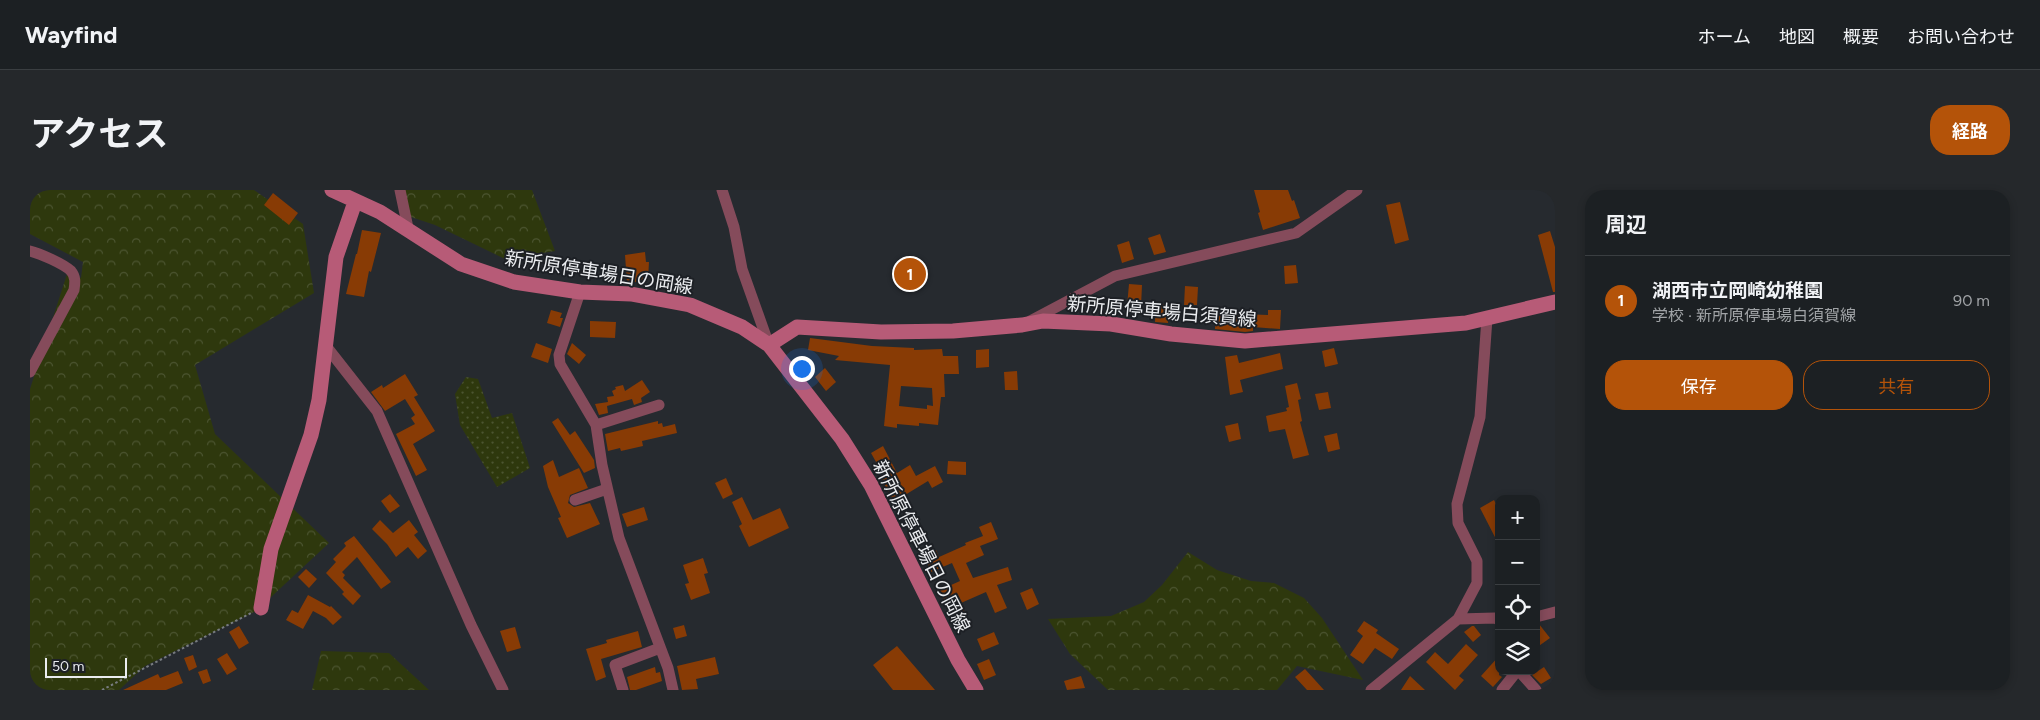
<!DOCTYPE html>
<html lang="ja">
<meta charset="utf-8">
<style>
:root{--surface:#1c2023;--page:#25282b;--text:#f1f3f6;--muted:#a0a3a6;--line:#3a3e41;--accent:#b45309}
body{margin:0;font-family:Figtree,"Noto Sans JP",sans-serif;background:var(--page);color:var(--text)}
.controls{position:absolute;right:15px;bottom:15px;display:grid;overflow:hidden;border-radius:10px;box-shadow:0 2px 8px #0003}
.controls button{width:45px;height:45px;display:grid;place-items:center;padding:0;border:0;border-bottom:1px solid var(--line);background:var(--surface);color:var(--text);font:25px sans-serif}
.scale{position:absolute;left:15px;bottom:12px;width:82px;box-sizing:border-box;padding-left:5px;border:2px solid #eaecef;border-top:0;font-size:14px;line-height:18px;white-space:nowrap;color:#eaecef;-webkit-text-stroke:4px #1d2025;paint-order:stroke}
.you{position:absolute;left:771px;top:178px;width:18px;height:18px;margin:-12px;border:4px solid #fff;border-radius:50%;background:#1a73e8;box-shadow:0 0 0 8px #1a73e833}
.badge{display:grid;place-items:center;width:32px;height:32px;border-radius:50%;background:var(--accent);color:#fff;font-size:16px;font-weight:700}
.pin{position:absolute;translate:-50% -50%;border:2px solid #fff;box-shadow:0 1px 5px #0006}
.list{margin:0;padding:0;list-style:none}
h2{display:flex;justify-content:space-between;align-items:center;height:65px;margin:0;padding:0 20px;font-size:21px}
h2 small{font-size:16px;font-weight:400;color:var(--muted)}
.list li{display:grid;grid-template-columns:32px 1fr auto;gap:15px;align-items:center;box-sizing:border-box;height:90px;padding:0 20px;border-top:1px solid var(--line)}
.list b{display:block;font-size:19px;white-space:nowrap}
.list p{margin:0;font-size:16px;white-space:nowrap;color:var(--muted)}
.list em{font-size:16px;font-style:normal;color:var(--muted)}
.actions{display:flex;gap:10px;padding:15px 20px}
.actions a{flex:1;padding:11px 0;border:1px solid var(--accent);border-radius:20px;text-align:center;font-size:18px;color:var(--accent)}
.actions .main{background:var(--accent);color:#fff}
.icon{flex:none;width:28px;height:28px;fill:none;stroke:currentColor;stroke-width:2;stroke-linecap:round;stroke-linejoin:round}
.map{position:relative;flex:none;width:1525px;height:500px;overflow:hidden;border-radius:20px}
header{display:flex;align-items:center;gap:30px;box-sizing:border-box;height:70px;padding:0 25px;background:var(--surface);border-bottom:1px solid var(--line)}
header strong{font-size:24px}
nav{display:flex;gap:28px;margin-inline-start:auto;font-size:18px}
.intro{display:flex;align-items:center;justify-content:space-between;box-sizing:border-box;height:120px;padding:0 30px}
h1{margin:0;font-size:35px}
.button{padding:12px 22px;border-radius:20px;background:var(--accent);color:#fff;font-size:18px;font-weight:700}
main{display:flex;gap:30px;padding:0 30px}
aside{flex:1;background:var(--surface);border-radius:20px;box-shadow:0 2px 8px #0003}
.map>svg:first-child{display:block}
.grass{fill:url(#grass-dots)}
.forest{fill:url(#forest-crowns)}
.building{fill:#883b05;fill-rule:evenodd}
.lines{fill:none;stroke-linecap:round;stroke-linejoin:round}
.path{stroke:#787c80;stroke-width:2;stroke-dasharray:2.5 2.5;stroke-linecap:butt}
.street{stroke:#854b5b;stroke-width:11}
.secondary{stroke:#b75b77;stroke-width:15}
.labels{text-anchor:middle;stroke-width:4;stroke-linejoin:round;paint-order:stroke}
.street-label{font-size:19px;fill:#eaecef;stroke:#1d2025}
</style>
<header>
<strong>Wayfind</strong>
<nav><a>ホーム</a><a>地図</a><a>概要</a><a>お問い合わせ</a></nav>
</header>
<div class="intro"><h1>アクセス</h1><a class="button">経路</a></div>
<main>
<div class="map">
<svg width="1525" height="500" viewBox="0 0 1525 500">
<defs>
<pattern id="grass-dots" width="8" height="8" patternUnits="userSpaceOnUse" patternTransform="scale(1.25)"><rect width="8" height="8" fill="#2e380d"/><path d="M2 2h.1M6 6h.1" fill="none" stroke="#4c5531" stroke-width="1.8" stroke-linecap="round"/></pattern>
<pattern id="forest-crowns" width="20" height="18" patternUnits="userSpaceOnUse" patternTransform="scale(1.25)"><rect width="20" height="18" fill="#2e380d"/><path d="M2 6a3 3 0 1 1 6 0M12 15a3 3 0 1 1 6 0" fill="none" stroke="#4c5531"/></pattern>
</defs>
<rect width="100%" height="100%" fill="#262a2f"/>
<path class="grass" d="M 436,187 L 448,189 L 462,228 L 482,223 L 500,278 L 467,297 L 430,235 L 425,204 Z"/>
<path class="forest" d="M 0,0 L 224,0 L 273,34 L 284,103 L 165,175 L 185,244 L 299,353 L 226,421 L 115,476 L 89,500 L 0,500 L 0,199 L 38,81 L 51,88 L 53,72 L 0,44 Z
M 371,0 L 502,0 L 525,61 L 475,69 L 405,35 L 381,27 Z
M 1158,362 L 1187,380 L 1221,391 L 1244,393 L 1274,408 L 1292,428 L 1333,490 L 1267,476 L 1247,500 L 1078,500 L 1040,464 L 1018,429 L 1081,426 L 1114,412 L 1132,395 Z
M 291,461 L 359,463 L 399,500 L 282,500 Z"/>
<path class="building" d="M 1224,0 L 1258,0 L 1262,11 L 1264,10 L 1270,28 L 1233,40 L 1228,23 L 1230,22 Z
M 243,3 L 268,23 L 259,35 L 234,15 Z
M 1370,12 L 1379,50 L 1365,54 L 1356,15 Z
M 332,40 L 351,43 L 341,82 L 339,81 L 334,107 L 316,104 L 326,64 L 327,64 Z
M 1520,41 L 1525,57 L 1525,102 L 1523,102 L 1508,45 Z
M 1130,44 L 1136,62 L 1124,65 L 1118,48 Z
M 1099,51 L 1104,69 L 1092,73 L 1087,55 Z
M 615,62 L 616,72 L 619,72 L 618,90 L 597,93 L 595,65 Z
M 1266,75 L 1268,93 L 1255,94 L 1254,76 Z
M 1099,94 L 1112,95 L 1111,117 L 1097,116 Z
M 1155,96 L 1168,97 L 1167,115 L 1154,115 Z
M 1126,114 L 1139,114 L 1138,133 L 1125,132 Z
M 521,120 L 532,123 L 530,128 L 533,128 L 530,137 L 517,133 Z
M 1238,120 L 1251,120 L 1250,139 L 1223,137 L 1223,141 L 1215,142 L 1185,139 L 1186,123 L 1238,125 Z
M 560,131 L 586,132 L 585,148 L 560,147 Z
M 780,148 L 842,156 L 884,158 L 884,160 L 912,159 L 913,166 L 928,166 L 929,184 L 914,184 L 915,207 L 911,207 L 908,235 L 889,233 L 889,236 L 867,234 L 867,238 L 854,236 L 860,175 L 805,170 L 809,166 L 778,160 ZM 871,196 L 902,198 L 903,216 L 897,215 L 897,219 L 869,216 Z
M 506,153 L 522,159 L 518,173 L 501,167 Z
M 542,153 L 556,165 L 549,174 L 537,164 Z
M 1304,158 L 1308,174 L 1295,177 L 1292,161 Z
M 959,159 L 959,177 L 946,178 L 946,160 Z
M 1250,163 L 1253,179 L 1210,190 L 1213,202 L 1200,205 L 1195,167 L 1207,165 L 1209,173 Z
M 795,178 L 806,192 L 796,201 L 785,187 Z
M 987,181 L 988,200 L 975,200 L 974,182 Z
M 375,184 L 388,205 L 384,207 L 405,241 L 383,254 L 397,280 L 386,286 L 366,244 L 385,234 L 381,228 L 385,225 L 375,209 L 355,221 L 341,202 L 352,195 L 353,198 Z
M 612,190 L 620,202 L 611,208 L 612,212 L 604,215 L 602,209 L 577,216 L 578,223 L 569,225 L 565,214 L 578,212 L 577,207 L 584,206 L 582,201 L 586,199 L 585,197 L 593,195 L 595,201 Z
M 1267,193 L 1271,209 L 1268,210 L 1272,231 L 1270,232 L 1279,265 L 1263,269 L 1255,239 L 1239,242 L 1236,226 L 1257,221 L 1256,218 L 1259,217 L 1255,196 Z
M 1298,202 L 1301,218 L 1289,220 L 1285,204 Z
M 528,228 L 540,245 L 545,241 L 564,270 L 565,278 L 554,283 L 522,232 Z
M 628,231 L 628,234 L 632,233 L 633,237 L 645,234 L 647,243 L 612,251 L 613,256 L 591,261 L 590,258 L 578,261 L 575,244 Z
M 1208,233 L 1211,249 L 1199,252 L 1195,236 Z
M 1307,243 L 1310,259 L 1298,262 L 1294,246 Z
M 853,256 L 867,283 L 880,275 L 886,286 L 905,276 L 913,292 L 902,298 L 898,291 L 875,305 L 881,314 L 869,321 L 852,290 L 855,288 L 841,263 Z
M 523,270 L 529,287 L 549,278 L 558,298 L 540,305 L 538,313 L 544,317 L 560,313 L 570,334 L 537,348 L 528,328 L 531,327 L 518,297 L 513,276 Z
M 918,271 L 936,272 L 936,285 L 917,284 Z
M 696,288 L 703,304 L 693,309 L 685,293 Z
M 360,304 L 370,316 L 360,323 L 351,311 Z
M 712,307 L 723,330 L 750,318 L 759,338 L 719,357 L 709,336 L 712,334 L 702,312 Z
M 1464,310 L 1469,320 L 1469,355 L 1450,318 Z
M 614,317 L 618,330 L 597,337 L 592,324 Z
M 350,330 L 363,343 L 379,330 L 388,342 L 384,345 L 397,361 L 388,369 L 378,357 L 366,367 L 357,354 L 342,339 Z
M 961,332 L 968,349 L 950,356 L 954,365 L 936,373 L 943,388 L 978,377 L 982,390 L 967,395 L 977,418 L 965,423 L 956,402 L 931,413 L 940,436 L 928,441 L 910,400 L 930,391 L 922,373 L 901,382 L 894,365 L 906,360 L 909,367 L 936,355 L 935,353 L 953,346 L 949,337 Z
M 324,346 L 361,392 L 351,399 L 327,367 L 312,382 L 315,385 L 313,388 L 331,406 L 323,415 L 312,404 L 314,402 L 296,383 L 306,372 L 303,369 L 316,356 L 314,353 Z
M 673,368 L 678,383 L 674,384 L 680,403 L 661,410 L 655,394 L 659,393 L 653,375 Z
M 276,379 L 287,389 L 279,398 L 268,387 Z
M 1002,398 L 1009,414 L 997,420 L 990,403 Z
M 278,405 L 300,417 L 301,416 L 312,427 L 303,435 L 296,428 L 283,421 L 273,439 L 256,430 L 262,420 L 268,423 Z
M 1334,431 L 1348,440 L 1346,443 L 1369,459 L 1362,469 L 1345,458 L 1333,474 L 1320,465 L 1333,446 L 1327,441 Z
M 1506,434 L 1509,434 L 1520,448 L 1506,458 Z
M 654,435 L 657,446 L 646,449 L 643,438 Z
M 209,436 L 219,453 L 209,459 L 199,442 Z
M 1442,436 L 1444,436 L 1451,445 L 1443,452 L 1434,442 Z
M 485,437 L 491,458 L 477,462 L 470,441 Z
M 608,441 L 612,457 L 571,469 L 576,487 L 566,491 L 556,459 L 577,453 L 576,450 Z
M 964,442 L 969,454 L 952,461 L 947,449 Z
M 1436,454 L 1448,465 L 1429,486 L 1434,490 L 1425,500 L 1396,472 L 1405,462 L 1418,474 Z
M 867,456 L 905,500 L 863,500 L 843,475 Z
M 197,463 L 207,479 L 197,485 L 187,469 Z
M 163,465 L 167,477 L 159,481 L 154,468 Z
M 1469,466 L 1469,485 L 1472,487 L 1463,497 L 1451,486 Z
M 685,467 L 689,484 L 666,489 L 668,499 L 652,500 L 647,476 Z
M 959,469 L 966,485 L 954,490 L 947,474 Z
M 625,477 L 626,483 L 630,482 L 632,491 L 606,500 L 600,500 L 597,487 Z
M 1514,477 L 1521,488 L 1511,494 L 1502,485 Z
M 177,479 L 181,491 L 173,494 L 168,482 Z
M 1275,479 L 1294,500 L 1277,500 L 1265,487 Z
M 148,481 L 153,493 L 136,500 L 93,500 L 128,484 L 130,488 Z
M 1051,486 L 1055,498 L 1037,500 L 1034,491 Z
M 1380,486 L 1395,500 L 1371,500 Z"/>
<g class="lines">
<path class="path" d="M 72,500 L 221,423"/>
<path class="street" d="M 370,0 L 378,38
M 692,0 L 704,37 L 712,79 L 739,155
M 0,61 C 9,63 34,74 41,81 C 46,87 45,93 44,100 L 0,182
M 550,102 L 529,165 L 530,174 L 566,235 L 572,275 L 589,348 L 638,478 L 643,500
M 1000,131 L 1085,86 L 1266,43 L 1327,0
M 296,156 L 347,221 L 441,435 L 473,500
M 566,235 L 629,215
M 545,310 L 577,299
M 1506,427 L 1525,422
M 1428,429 L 1465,428 L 1469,430
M 1489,481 L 1506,500
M 593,500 L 585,475 L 630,458
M 1341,500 L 1428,429 L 1447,393 L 1447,371 L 1428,333 L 1427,314 L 1450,227 L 1457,128
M 1472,500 L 1487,481"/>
<path class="secondary" d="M 302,0 L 350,22 L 431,74 L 484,92 L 550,102 L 601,104 L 660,115 L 712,137 L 739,155 L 812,249 L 841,295 L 928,470 L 946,500
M 739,155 L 767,137 L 851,142 L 923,141 L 992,135 L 1013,131 L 1081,134 L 1141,144 L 1215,151 L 1436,133 L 1525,112
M 231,418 L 241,359 L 281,245 L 289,210 L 306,67 L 325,12"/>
</g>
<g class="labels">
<g class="street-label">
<text transform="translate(569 82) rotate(9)" y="7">新所原停車場日の岡線</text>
<text transform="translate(1132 121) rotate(5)" y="7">新所原停車場白須賀線</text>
<text transform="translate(892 356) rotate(63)" y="7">新所原停車場日の岡線</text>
</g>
</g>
</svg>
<div class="controls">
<button>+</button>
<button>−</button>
<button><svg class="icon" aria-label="locate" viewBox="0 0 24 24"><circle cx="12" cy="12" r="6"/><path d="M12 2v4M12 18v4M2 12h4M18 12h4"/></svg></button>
<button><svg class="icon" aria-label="layers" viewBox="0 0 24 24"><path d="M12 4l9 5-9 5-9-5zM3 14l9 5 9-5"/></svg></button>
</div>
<div class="scale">50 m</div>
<div class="you"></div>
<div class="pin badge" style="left:880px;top:84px">1</div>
</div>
<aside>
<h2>周辺<small></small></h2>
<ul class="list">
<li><span class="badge">1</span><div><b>湖西市立岡崎幼稚園</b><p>学校 · 新所原停車場白須賀線</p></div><em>90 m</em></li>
</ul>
<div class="actions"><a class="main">保存</a><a>共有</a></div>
</aside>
</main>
